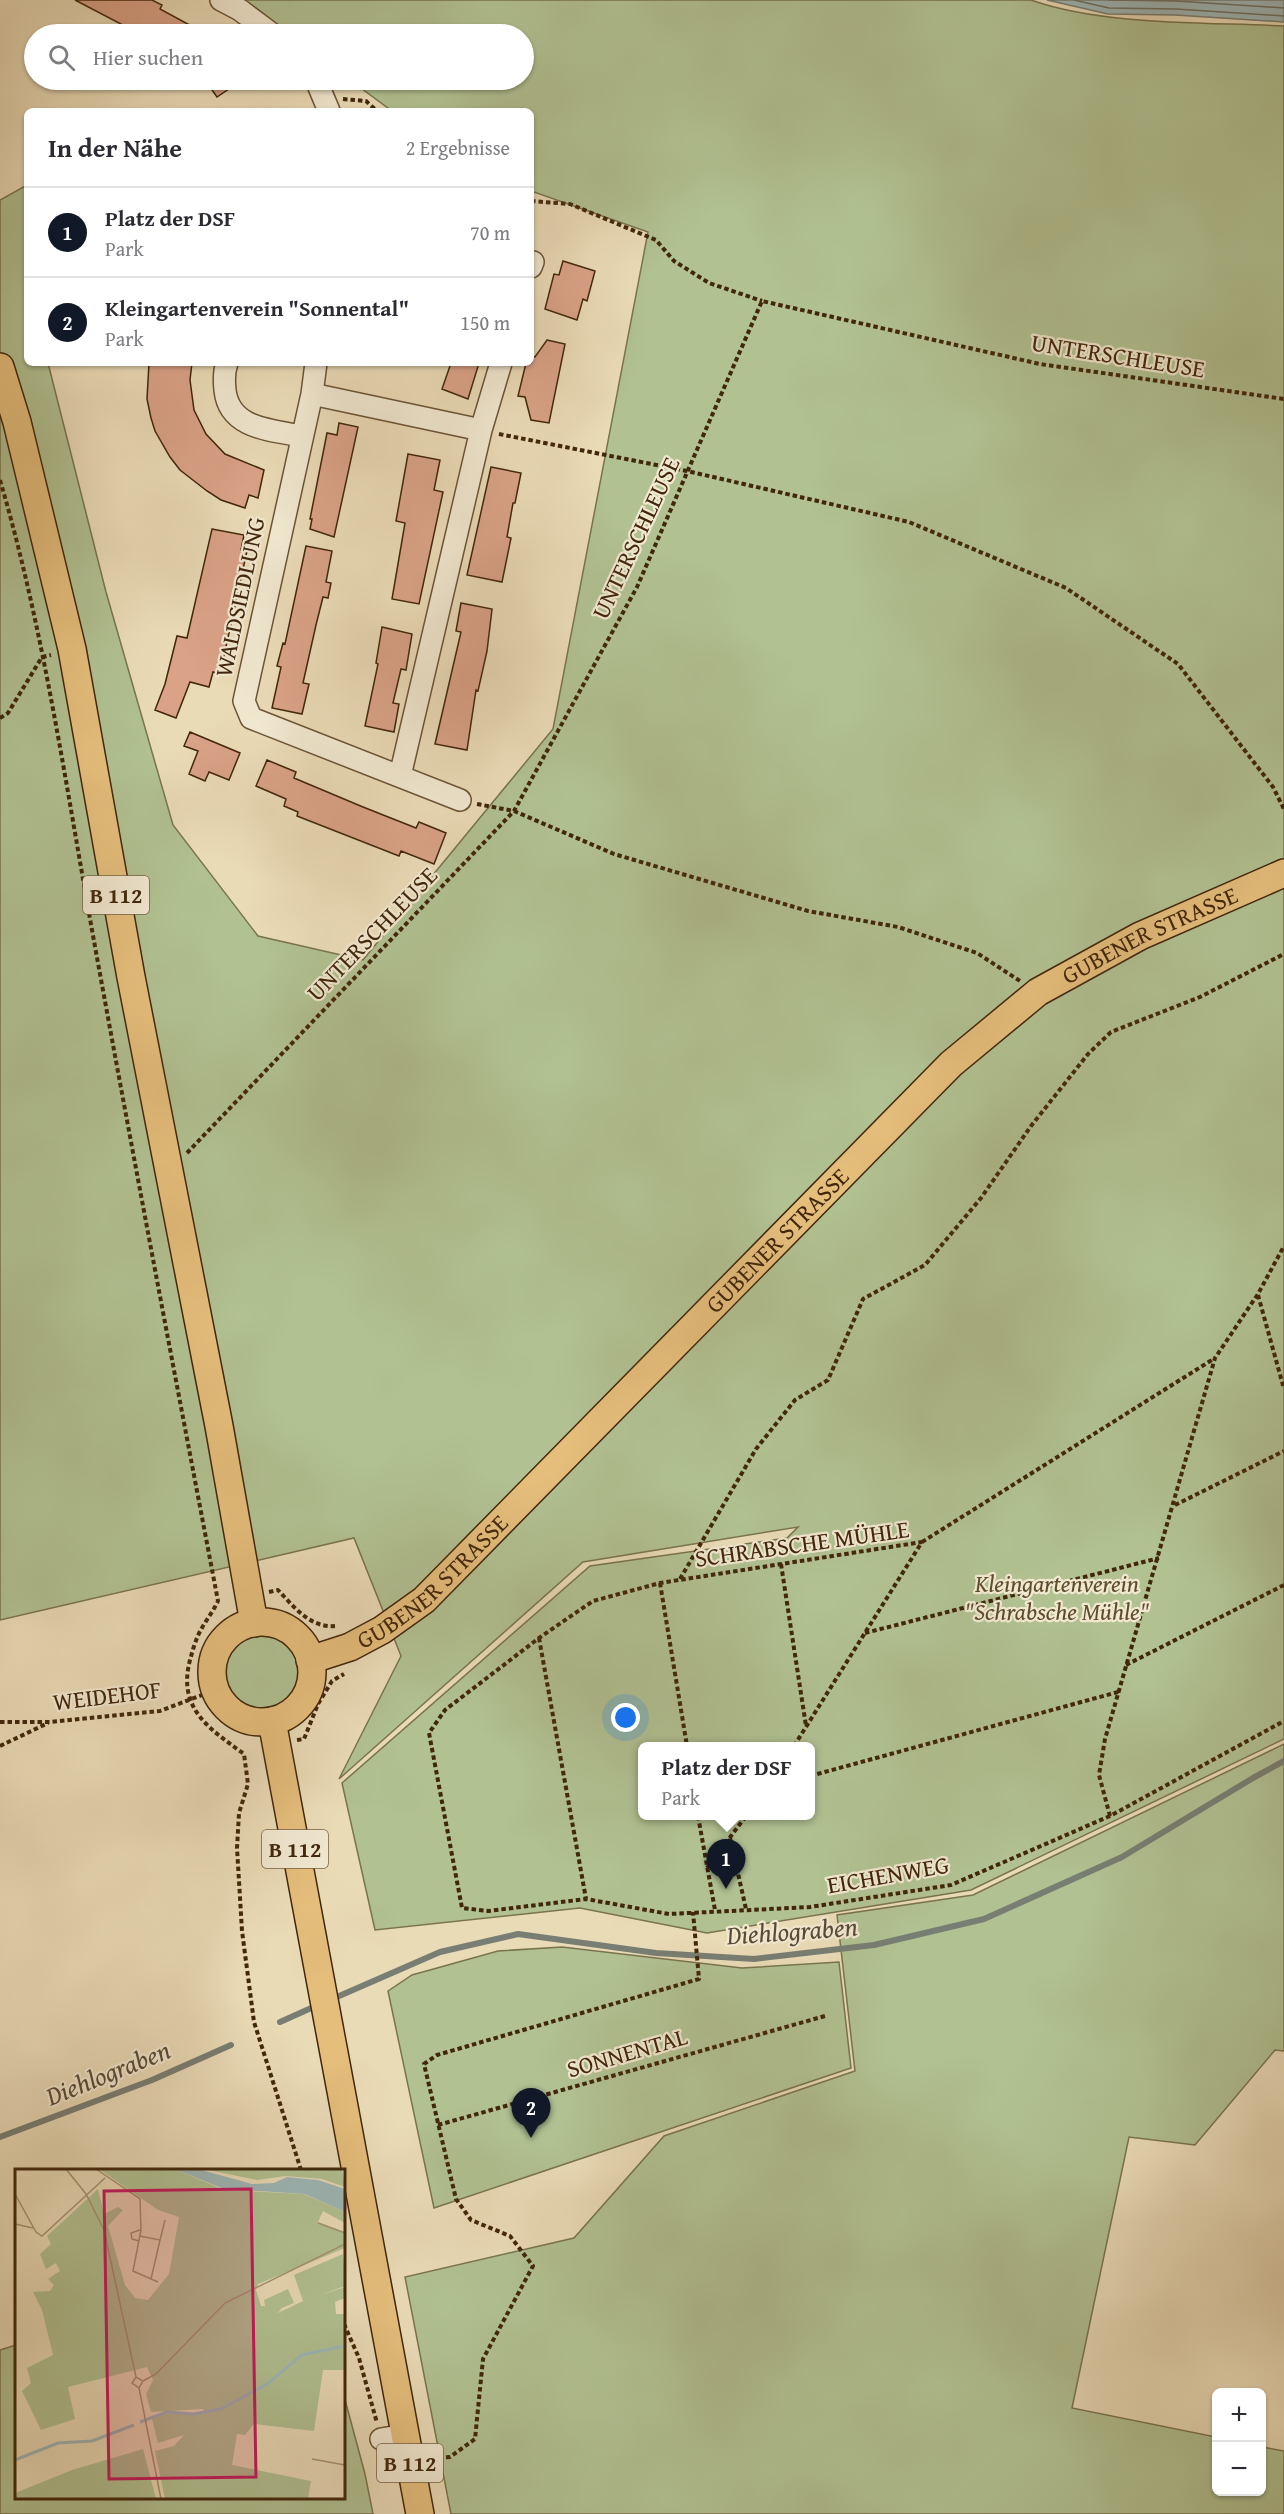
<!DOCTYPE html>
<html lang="de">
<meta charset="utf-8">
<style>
:root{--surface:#fff;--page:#f7f7f7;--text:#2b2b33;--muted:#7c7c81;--line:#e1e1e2;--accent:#111827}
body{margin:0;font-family:"Gentium Book Plus",serif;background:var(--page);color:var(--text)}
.controls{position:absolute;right:18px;bottom:18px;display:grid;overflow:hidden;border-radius:9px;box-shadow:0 2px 4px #0004}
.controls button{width:54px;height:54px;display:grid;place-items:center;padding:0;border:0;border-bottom:2px solid var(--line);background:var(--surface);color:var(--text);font:30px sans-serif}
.you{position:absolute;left:626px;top:1718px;width:21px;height:21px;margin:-15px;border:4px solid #fff;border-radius:50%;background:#1a73e8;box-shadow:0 0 0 9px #1a73e833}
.badge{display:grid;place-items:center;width:39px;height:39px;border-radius:50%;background:var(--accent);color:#fff;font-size:20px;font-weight:700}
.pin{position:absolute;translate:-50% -50px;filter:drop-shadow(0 2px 3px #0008)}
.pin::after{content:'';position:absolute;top:32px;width:21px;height:18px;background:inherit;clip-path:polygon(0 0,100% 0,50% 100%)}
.popup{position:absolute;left:638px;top:1742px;width:177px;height:78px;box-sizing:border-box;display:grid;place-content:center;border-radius:9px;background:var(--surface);filter:drop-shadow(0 2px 4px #0005);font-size:20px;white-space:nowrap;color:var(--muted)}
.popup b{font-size:22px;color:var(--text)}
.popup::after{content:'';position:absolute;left:50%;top:100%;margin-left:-12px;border:12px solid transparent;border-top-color:var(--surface)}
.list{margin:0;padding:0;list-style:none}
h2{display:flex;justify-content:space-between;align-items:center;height:78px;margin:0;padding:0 24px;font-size:26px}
h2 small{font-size:20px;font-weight:400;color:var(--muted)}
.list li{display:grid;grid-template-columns:39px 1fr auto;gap:18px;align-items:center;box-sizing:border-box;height:90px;padding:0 24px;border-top:2px solid var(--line)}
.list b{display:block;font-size:22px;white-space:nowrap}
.list p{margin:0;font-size:20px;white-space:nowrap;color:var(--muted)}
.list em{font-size:20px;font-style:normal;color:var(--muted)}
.icon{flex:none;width:33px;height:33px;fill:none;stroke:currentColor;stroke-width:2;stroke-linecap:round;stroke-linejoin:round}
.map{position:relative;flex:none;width:1284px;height:2514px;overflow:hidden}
.search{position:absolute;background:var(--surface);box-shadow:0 2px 4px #0004;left:24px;top:24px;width:510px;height:66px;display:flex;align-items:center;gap:15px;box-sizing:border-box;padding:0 21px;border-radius:33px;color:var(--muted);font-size:22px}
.panel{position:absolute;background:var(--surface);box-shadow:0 2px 4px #0004;left:24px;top:108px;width:510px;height:258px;border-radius:9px}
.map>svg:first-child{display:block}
.green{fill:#b1c192;stroke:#79744e;stroke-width:1.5;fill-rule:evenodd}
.water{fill:#9db8b9;stroke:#787e73;stroke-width:1.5}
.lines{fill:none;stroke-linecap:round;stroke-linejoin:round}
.shore{stroke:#6f6f62;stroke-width:1.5}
.stream{stroke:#787e73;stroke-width:6}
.building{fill:#daa287;stroke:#41260b;stroke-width:1.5}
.minor-casing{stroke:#6b5336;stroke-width:24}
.major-casing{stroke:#41260b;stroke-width:30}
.path{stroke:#41260b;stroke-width:4;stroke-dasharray:4.5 3;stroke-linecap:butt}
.minor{stroke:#f1e8d0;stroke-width:21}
.major{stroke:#e5be7c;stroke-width:27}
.labels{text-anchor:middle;stroke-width:4.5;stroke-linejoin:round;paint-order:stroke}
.shield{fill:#f1e8d0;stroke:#766046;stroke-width:1.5}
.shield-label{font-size:22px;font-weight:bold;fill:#41260b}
.street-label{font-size:24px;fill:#41260b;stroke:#f1e8d0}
.park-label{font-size:24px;font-style:italic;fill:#5d4d2d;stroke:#f1e8d0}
.water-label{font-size:26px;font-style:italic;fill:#584a36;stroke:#f1e8d0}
.inset-river{fill:none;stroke:#9db8b9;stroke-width:3}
.inset-road{fill:none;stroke:#a69372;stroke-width:1.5}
.view{fill:#c2185b;fill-opacity:0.15;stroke:#c2185b;stroke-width:3}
.inset-edge{fill:none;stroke:#41260b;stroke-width:3}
</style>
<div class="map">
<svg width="1284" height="2514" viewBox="0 0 1284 2514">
<rect width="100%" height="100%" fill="#eadbb7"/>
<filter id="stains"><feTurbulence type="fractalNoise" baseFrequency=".00333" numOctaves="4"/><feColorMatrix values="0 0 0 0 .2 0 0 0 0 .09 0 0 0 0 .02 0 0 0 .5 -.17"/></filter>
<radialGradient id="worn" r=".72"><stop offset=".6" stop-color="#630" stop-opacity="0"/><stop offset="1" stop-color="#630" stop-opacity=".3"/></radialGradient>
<path class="green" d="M 241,0 L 1031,0 C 1105,26 1206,22 1284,26 L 1284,1739 L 971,1890 L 707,1933 L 580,1908 L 375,1930 L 342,1783 L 590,1566 L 787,1538 L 798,1527 L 583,1562 L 339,1779 L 401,1656 L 354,1538 L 0,1620 L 0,200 L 27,185 L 27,363 L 48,363 L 106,592 L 173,825 L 258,936 L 363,960 L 553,729 L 648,232 L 531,191 L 531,111 L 392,111 L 350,80 L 524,80 L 524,34 L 290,34 L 254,7 ZM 642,1746 L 810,1746 L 810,1816 L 642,1816 Z
M224 1672a39 39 0 1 1 78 0a39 39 0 1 1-78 0Z
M 1284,1744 L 1284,2051 L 1275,2050 L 1195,2145 L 1129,2137 L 1072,2408 L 1216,2437 L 1216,2492 L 1262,2492 L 1262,2447 L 1284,2451 L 1284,2514 L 451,2514 L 405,2277 L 574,2238 L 664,2136 L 855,2071 L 837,1915 L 973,1895 Z
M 562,1947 L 742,1968 L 839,1962 L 851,2068 L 434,2208 L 388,1991 L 412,1975 L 498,1951 Z
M 16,2345 L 16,2498 L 344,2498 L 344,2396 L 365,2474 L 373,2514 L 0,2514 L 0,2350 Z"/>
<path class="water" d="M 1047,0 L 1284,0 L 1284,22 L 1175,15 L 1108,14 Z"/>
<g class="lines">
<path class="shore" d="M 1074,0 L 1109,8 L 1176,9 L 1284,16
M 1109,0 L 1176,1 L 1284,8"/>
<path class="stream" d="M 330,2000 L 440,1952 L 518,1934 L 656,1953 L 754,1959 L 874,1945 L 984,1919 L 1122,1857 L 1253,1778 L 1284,1761
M 280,2022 L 318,2005
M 0,2137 L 152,2080 L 231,2045"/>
</g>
<path class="building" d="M 75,0 L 152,0 L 162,5 L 160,9 L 206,34 L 140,34 Z
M 205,80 L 242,80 L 217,97 Z
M 563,261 L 595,271 L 587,301 L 583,299 L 577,320 L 545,309 L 554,274 L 559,275 Z
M 547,340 L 565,344 L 549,423 L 531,420 L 525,397 L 518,396 L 526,363 L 531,363 L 531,356 L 535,357 Z
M 149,363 L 192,363 L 190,380 L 194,410 L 206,434 L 225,454 L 264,470 L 258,498 L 249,495 L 245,508 L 221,500 L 207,491 L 180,470 L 170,457 L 155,431 L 151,418 L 147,399 Z
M 451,363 L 479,363 L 468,399 L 442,389 Z
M 339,423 L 358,427 L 334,537 L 310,529 L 312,519 L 310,519 L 327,433 L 337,435 Z
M 408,454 L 440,460 L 434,490 L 443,492 L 419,604 L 392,599 L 405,523 L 396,521 Z
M 491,467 L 521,473 L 515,503 L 513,503 L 507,537 L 511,538 L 502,582 L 467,575 Z
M 212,529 L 244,535 L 241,550 L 247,551 L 220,674 L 213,672 L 209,687 L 190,682 L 176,718 L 155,710 L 165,684 L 177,636 L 187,638 Z
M 306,546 L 332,551 L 326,582 L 331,583 L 328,598 L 323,597 L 316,625 L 303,683 L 309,684 L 302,714 L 272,708 L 281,667 L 277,666 L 283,643 L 285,644 Z
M 461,603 L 492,609 L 487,651 L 478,691 L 476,690 L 467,750 L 435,744 L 461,632 L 456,631 Z
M 382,627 L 412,634 L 406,670 L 401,669 L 393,703 L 399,704 L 394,732 L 365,726 L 378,664 L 376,663 Z
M 190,732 L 240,753 L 229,780 L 209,772 L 205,781 L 189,774 L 198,751 L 184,746 Z
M 267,760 L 296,772 L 294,778 L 363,807 L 416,828 L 419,822 L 446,833 L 434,864 L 401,851 L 399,856 L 297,816 L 298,812 L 284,806 L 286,799 L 256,786 Z"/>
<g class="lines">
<defs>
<path id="minor" d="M 221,0 L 240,10 L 272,34
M 316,80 L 329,111
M 531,267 L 533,262
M 227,363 C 224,371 224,381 225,390 C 229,429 271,430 302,436
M 316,363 L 312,394 L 244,701 L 251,718 L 460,800
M 312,394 L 481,430 L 400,776
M 481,430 L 501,363
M 381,2439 L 405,2435"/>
<g id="major">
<path d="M 0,367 L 17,422 L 72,649 L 131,977 L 219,1426 L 254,1623"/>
<circle cx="262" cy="1672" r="50"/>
<path id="s1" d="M 310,1660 L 350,1647 L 382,1630 L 424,1600 L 951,1064 L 1038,992 L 1140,936 L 1284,873"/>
<path d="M 272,1721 L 420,2514"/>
</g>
</defs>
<use href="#minor" class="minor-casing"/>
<use href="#major" class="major-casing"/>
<path class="path" d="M 343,99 L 366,101 L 377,111
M 531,201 L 570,204 L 656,240 L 674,261 L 709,283 L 762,301
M 499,434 L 687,471 L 909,522 L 1066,588 L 1178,664 L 1273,787 L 1284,809
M 0,480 C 44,630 66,787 94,941 C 134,1161 176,1381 218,1601 C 212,1614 202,1625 197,1638 C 194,1645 192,1653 190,1660 C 177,1709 210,1729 244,1754 L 248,1784 L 239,1813 L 237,1848 L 242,1931 L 254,2022 L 301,2170
M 0,718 L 8,713 L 42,657 L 51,655
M 477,804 L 514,811 L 614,854 L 808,911 L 898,927 L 977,953 L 1020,981
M 187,1153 L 514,811 L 637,587 L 762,301 L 1040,364 L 1284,399
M 1258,1295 L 1284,1389
M 1175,1505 L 1284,1451
M 922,1542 L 1215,1358
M 781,1564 L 806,1726
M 680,1579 L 756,1449 L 795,1400 L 828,1380 L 863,1299 L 925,1265 L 981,1198 L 1031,1126 L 1088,1054 L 1111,1032 L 1200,997 L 1284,954
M 660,1583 L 687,1746
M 269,1592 L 278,1590 C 294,1607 310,1628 335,1626
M 865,1633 L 1159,1558
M 539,1638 L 586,1899
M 1126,1665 L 1284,1585
M 0,1722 L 50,1722 L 160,1711 L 215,1690
M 297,1740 L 304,1739 L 318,1704 L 332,1681 L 344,1674
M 0,1746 L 48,1723
M 794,1746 L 922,1542 L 660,1583 L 593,1601 L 539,1638 L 445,1710 L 429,1733 L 462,1908 L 488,1911 L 586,1899 L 669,1914 L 810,1907 L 951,1885 L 1110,1816 L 1284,1721
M 810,1776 L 1118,1692
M 698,1816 L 715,1910
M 1110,1816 L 1099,1775 L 1105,1739 L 1215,1358 L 1258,1294 L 1284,1246
M 730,1838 L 746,1909
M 707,1868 L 746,1816
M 438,2125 L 825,2016
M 344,2324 L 359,2358 L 377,2423
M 431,2458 L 450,2457 L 475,2439 L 483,2359 L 533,2266 L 510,2236 L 471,2220 L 456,2199 L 424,2064 L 437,2055 L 699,1979 L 693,1912"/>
<use href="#minor" class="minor"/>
<use href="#major" class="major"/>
</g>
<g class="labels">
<g class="shield">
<rect x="83" y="876" width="66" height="38" rx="4.5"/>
<rect x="262" y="1830" width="66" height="38" rx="4.5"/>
<rect x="377" y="2444" width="66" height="38" rx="4.5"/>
</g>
<g class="shield-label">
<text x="116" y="903">B 112</text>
<text x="295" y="1857">B 112</text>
<text x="410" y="2471">B 112</text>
</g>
<g class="street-label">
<text transform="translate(1118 356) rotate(9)" y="8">UNTERSCHLEUSE</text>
<text transform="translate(636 538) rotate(-65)" y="8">UNTERSCHLEUSE</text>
<text transform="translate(240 597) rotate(-78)" y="8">WALDSIEDLUNG</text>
<text transform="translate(372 934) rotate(-46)" y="8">UNTERSCHLEUSE</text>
<text dy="8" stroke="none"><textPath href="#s1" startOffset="1120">GUBENER STRASSE</textPath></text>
<text dy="8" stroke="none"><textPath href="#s1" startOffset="634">GUBENER STRASSE</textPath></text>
<text transform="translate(802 1544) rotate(-8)" y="8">SCHRABSCHE MÜHLE</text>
<text dy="8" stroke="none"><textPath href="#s1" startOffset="148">GUBENER STRASSE</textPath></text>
<text transform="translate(107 1696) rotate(-7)" y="8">WEIDEHOF</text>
<text transform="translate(888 1875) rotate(-10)" y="8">EICHENWEG</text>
<text transform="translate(627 2053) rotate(-16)" y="8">SONNENTAL</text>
</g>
<g class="park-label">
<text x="1057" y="1592">Kleingartenverein<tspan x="1057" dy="28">"Schrabsche Mühle"</tspan></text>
</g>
<g class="water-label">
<text transform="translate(792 1931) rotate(-4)" y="9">Diehlograben</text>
<text transform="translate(108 2073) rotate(-22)" y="9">Diehlograben</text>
</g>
</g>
<g transform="translate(15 2169)">
<rect width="330" height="330" fill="#eadbb7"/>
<path d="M 84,0 L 160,0 L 209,21 L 289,25 L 330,43 L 330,54 L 308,42 L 303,53 L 330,63 L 330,79 L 243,115 L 241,121 L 246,137 L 250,137 L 249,131 L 273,120 L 279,134 L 267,139 L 263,144 L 288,132 L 279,106 L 328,85 L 330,117 L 303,127 L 330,118 L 330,129 L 320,133 L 321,145 L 330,145 L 330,201 L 308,201 L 299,262 L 239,255 L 230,266 L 222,265 L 217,296 L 296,312 L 293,330 L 150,330 L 140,282 L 159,277 L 169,266 L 143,274 L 137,250 L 150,245 L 189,245 L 188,240 L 136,243 L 131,225 L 138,211 L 132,198 L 53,218 L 60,250 L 26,261 L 7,222 L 16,214 L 12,199 L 38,186 L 27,141 L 18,123 L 35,122 L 39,116 L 33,110 L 45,102 L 41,94 L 31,100 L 25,85 L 36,75 L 32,67 L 83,20 L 89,45 L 103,38 L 108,41 L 93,57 L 110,116 L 120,129 L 133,131 L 154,105 L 164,48 L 143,41 ZM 188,0 L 327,0 L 330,18 L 307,10 L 271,7 L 242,11 ZM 128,280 L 141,330 L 0,330 L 0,324 L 57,301 Z" fill="#b1c192"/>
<path d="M 160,0 L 183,0 L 237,15 L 259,14 L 272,8 L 303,11 L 330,20 L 330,43 L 290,25 L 209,20 Z" fill="#9db8b9"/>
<path class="inset-river" d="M 125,253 L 152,243 L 179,245 L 206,240 L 252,215 L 287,186 L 330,177M 0,291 L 43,274 L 77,272 L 119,256"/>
<path class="inset-road" d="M 51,0 L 71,25 L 89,61 L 121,208M 81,0 L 125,30 L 126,61 L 118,102 L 143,113M 0,25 L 21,63 L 27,67 L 90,9M 303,54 L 330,64M 0,55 L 18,59M 125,67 L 145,71 L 136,110M 145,71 L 150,51M 124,72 L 117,70 L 116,64 L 125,61M 128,212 L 141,205 L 210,134 L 330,75M 124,219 L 117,214 L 121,208 L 128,212 L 124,219 L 146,330M 297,290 L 330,296"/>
<path class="view" d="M 236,20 L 241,308 L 94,310 L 89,22 Z"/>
<rect width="330" height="330" class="inset-edge"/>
</g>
<rect width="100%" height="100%" filter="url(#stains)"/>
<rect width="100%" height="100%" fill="url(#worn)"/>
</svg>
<div class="controls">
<button>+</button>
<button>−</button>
</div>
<div class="you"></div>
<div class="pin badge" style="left:726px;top:1889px">1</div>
<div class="popup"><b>Platz der DSF</b>Park</div>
<div class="pin badge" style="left:531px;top:2138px">2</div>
<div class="search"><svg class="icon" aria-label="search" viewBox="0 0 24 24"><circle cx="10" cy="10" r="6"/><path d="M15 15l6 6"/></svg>Hier suchen</div>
<section class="panel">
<h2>In der Nähe<small>2 Ergebnisse</small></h2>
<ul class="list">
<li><span class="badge">1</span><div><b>Platz der DSF</b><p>Park</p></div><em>70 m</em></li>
<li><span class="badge">2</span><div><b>Kleingartenverein &quot;Sonnental&quot;</b><p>Park</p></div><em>150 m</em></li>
</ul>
</section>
</div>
